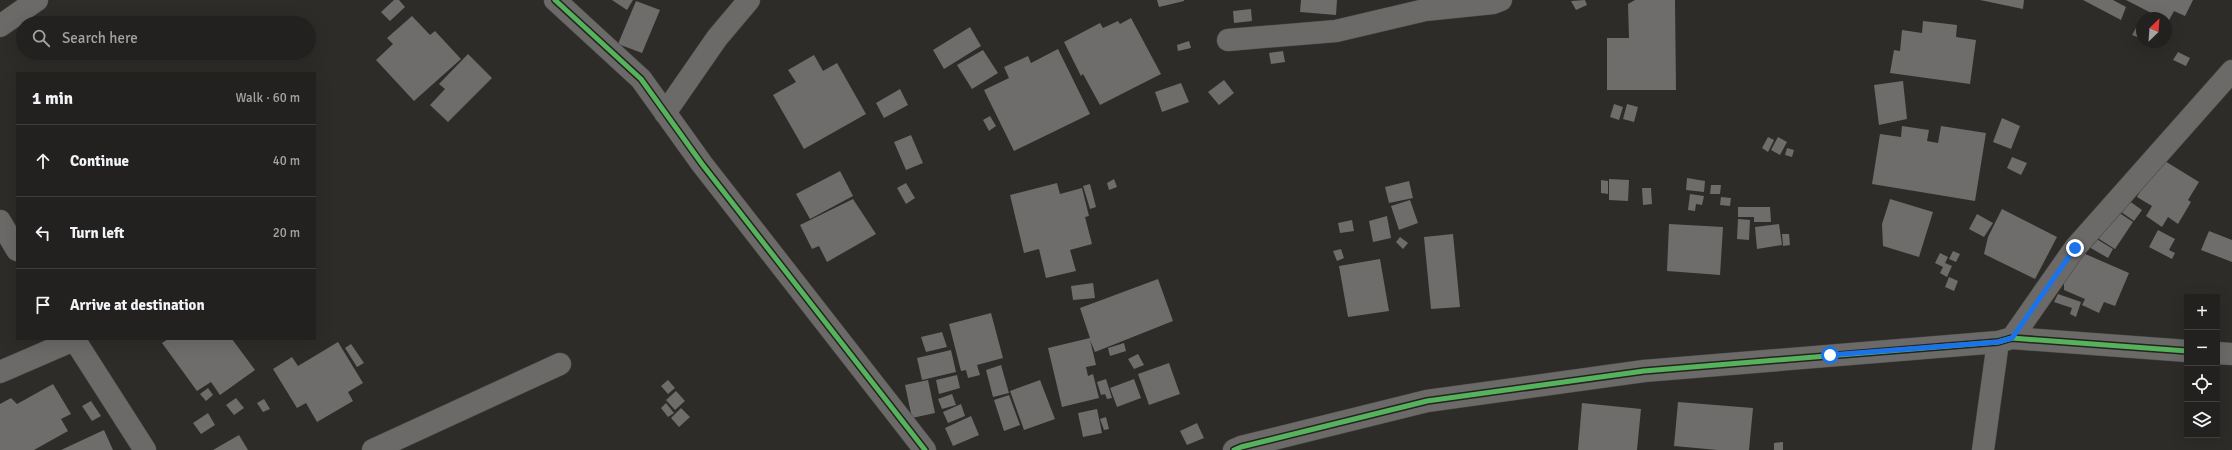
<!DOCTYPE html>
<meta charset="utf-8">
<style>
:root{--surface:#22211f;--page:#2e2e2c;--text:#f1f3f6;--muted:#a2a3a4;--line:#3f3e3d}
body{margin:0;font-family:Signika,sans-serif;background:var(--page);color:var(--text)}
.controls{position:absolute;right:12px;bottom:12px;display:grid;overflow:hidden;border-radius:0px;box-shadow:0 4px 16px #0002}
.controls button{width:36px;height:36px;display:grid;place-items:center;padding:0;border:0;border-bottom:1px solid var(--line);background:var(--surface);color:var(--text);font:20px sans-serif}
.compass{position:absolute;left:2136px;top:12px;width:36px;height:36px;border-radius:50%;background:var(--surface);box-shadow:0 4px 16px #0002;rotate:25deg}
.stop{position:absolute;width:12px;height:12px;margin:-9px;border:3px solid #1a73e8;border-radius:50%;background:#fff}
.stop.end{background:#1a73e8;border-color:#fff;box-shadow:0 1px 4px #0008}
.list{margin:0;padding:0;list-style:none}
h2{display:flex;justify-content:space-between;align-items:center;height:52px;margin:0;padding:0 16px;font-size:17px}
h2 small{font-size:13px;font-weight:400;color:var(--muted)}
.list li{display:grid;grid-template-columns:26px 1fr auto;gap:12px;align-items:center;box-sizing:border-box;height:72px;padding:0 16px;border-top:1px solid var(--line)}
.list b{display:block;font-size:15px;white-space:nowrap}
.list em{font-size:13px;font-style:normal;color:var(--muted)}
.icon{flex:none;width:22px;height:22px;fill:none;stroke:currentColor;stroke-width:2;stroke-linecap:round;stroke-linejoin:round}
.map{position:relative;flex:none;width:2232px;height:450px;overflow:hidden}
.search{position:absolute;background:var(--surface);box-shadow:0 4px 16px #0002;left:16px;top:16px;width:300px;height:44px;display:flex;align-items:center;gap:10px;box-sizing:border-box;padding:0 14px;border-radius:22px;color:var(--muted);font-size:15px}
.panel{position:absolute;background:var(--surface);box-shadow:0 4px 16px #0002;left:16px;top:72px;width:300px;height:268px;border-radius:0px}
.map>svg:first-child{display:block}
.building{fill:#6e6d6b}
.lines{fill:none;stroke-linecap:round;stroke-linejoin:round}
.street-casing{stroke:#4b4a46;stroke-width:23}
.street{stroke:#6b6a68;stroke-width:22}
.cycleway-casing{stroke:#25231e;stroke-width:8}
.cycleway{stroke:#56b35d;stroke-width:5}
.route{stroke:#1a73e8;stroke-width:5}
</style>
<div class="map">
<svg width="2232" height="450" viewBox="0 0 2232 450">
<rect width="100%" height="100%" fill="#2d2c29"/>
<path class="building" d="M 394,0 L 399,0 L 405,7 L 390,21 L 381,12 Z
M 612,0 L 633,0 L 627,10 Z
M 1157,0 L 1184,0 L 1184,1 L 1159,7 Z
M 1301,0 L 1337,0 L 1336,15 L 1300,12 Z
M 1585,0 L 1587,5 L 1576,10 L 1571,1 Z
M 1635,0 L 1675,0 L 1676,90 L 1607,90 L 1607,38 L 1629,38 L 1628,4 Z
M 1980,0 L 2024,0 L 2023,9 Z
M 2083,0 L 2113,0 L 2126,7 L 2121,20 Z
M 2126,0 L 2193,0 L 2185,16 L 2174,11 L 2168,22 L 2166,18 L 2161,18 Z
M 636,1 L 660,10 L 642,53 L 618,44 Z
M 1251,9 L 1252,21 L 1234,23 L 1233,11 Z
M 412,16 L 430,35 L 435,31 L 461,59 L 414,101 L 376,60 L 393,44 L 387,38 Z
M 1131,18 L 1161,74 L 1100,105 L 1083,74 L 1081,76 L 1064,42 L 1100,23 L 1103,28 L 1118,21 L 1120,24 Z
M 1923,21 L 1957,25 L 1956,37 L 1976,40 L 1970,84 L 1890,73 L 1894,50 L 1900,51 L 1902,30 L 1922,33 Z
M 970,27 L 981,46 L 944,69 L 933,50 Z
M 2136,28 L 2142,31 L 2142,39 L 2132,35 Z
M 1189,41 L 1191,48 L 1178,51 L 1177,45 Z
M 1058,49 L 1090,114 L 1014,151 L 984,90 L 1009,78 L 1004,67 L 1028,56 L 1031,63 Z
M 983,50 L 998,73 L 972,89 L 957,65 Z
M 1283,51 L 1285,62 L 1271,64 L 1269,53 Z
M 2178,52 L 2190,58 L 2186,66 L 2173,60 Z
M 468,54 L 492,78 L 448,122 L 430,105 L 445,89 L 439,84 Z
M 814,55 L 823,71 L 837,63 L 866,114 L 804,149 L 773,95 L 796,82 L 788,70 Z
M 1224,80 L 1234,93 L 1219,105 L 1208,92 Z
M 1903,81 L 1907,119 L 1879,125 L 1874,85 Z
M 1181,83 L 1189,102 L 1162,112 L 1155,92 Z
M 900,89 L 908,105 L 884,118 L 876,103 Z
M 1614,104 L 1623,107 L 1619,120 L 1610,117 Z
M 1627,104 L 1638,107 L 1634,122 L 1623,119 Z
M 990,116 L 996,126 L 989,131 L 983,120 Z
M 2002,118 L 2020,126 L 2011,149 L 1993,142 Z
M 1902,126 L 1929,130 L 1927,141 L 1938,143 L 1941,126 L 1986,133 L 1975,201 L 1872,184 L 1880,134 L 1901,137 Z
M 911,135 L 923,163 L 906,170 L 894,142 Z
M 1768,137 L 1774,140 L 1768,152 L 1762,148 Z
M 1778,137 L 1787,142 L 1780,155 L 1771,150 Z
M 1787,148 L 1794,150 L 1792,157 L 1785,155 Z
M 2012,157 L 2027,163 L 2021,175 L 2007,168 Z
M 2160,158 L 2199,182 L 2188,200 L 2191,202 L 2178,224 L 2168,217 L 2162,227 L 2146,216 L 2152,206 L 2137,197 Z
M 840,171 L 853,196 L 810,219 L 796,194 Z
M 1687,178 L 1705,181 L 1704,192 L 1686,190 Z
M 1114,179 L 1117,187 L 1109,190 L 1107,183 Z
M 1609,179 L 1629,180 L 1628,201 L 1609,200 Z
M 1601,180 L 1608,181 L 1608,194 L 1601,193 Z
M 1409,181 L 1413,198 L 1389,203 L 1385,187 Z
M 906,183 L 915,198 L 906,204 L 897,188 Z
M 1057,183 L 1060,194 L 1082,188 L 1089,216 L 1085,217 L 1092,244 L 1070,250 L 1076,271 L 1046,278 L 1039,249 L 1024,253 L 1010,195 Z
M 1090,184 L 1096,207 L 1090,209 L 1083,186 Z
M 1711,185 L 1721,185 L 1720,194 L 1710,194 Z
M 1642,188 L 1651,188 L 1652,204 L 1643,205 Z
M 1690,194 L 1704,196 L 1702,205 L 1696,204 L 1695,211 L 1688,210 Z
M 1721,197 L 1731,198 L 1730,206 L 1720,205 Z
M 2125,198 L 2142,210 L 2134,221 L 2117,209 Z
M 853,199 L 876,234 L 827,262 L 819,246 L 812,249 L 800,225 Z
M 1890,199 L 1933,212 L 1919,257 L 1883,246 L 1882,224 Z
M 1410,200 L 1418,223 L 1399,230 L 1391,206 Z
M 1738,207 L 1770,207 L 1771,222 L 1754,222 L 1754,217 L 1738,217 Z
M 2002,209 L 2057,237 L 2035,279 L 1984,254 L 1988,237 Z
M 2115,210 L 2133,222 L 2115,249 L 2096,237 Z
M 1977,214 L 1993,223 L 1984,237 L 1969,229 Z
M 1387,216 L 1391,238 L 1373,242 L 1369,221 Z
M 1738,219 L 1750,220 L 1749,240 L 1737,239 Z
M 1352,220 L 1354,231 L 1340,233 L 1338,223 Z
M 1669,224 L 1723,227 L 1720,275 L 1667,271 Z
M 1779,224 L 1782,245 L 1757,249 L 1755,227 Z
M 2158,230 L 2175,239 L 2169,250 L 2175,253 L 2172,259 L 2149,247 Z
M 2209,231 L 2232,240 L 2232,262 L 2201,250 Z
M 1453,234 L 1460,307 L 1431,309 L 1424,237 Z
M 1782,234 L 1789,234 L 1790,245 L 1783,246 Z
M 1400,237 L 1408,243 L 1403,249 L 1396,242 Z
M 2095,238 L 2113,249 L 2108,258 L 2089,247 Z
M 1341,249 L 1344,258 L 1337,261 L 1333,251 Z
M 1953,251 L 1960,254 L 1956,262 L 1949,259 Z
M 1940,253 L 1948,257 L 1945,263 L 1952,266 L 1947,277 L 1940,273 L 1943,267 L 1935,263 Z
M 2083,253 L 2129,273 L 2115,306 L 2104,302 L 2099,313 L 2082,305 L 2085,299 L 2064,290 L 2064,275 Z
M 1380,259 L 1389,311 L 1348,317 L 1339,266 Z
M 1949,277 L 1958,281 L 1954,291 L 1945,287 Z
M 1158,279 L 1173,321 L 1095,352 L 1090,340 L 1096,365 L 1086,367 L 1088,376 L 1093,374 L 1099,398 L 1062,407 L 1048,348 L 1090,338 L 1080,308 Z
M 1093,283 L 1095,298 L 1073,300 L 1071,286 Z
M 2058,294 L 2081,302 L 2076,317 L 2070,314 L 2072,308 L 2054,302 Z
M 991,313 L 1003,358 L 977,365 L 980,375 L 968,378 L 966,370 L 961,371 L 949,324 Z
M 942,332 L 947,347 L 926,352 L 921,337 Z
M 168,339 L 232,339 L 255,370 L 220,395 L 211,382 L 197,391 L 162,343 Z
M 338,342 L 363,383 L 348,392 L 353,401 L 317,422 L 306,403 L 297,408 L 273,369 L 292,357 L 298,366 Z
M 1124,343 L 1126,351 L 1110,356 L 1108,348 Z
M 351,344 L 364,363 L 357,367 L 345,348 Z
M 951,350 L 956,372 L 922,380 L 917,358 Z
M 1138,354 L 1144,365 L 1134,369 L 1128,359 Z
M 1169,363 L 1180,394 L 1149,405 L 1138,374 Z
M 1001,365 L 1009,393 L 993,397 L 986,370 Z
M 957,375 L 960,388 L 939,394 L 936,380 Z
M 1106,379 L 1112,398 L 1107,399 L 1105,394 L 1101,395 L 1097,382 Z
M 1134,379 L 1141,398 L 1117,407 L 1110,388 Z
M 668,380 L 675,388 L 668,394 L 661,386 Z
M 928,380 L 935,413 L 912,418 L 905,385 Z
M 1040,380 L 1055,419 L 1024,430 L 1010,391 Z
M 53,384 L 71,414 L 61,419 L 68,431 L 34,450 L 0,450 L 0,404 L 11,398 L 17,404 Z
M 208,388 L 213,395 L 206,401 L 200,394 Z
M 676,391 L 685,401 L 675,410 L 666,400 Z
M 952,394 L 956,405 L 942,409 L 938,399 Z
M 1009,395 L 1020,425 L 1004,431 L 994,400 Z
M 236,398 L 244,408 L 234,415 L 226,405 Z
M 264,399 L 270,409 L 263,412 L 257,403 Z
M 91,401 L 101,416 L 92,421 L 82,406 Z
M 1678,402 L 1753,408 L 1749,450 L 1718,450 L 1674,446 Z
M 666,403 L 674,413 L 668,417 L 661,408 Z
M 1582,403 L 1641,409 L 1637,450 L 1578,450 Z
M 961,404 L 965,416 L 948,423 L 943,412 Z
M 681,408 L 690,417 L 679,427 L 671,418 Z
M 1097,409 L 1102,433 L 1083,437 L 1078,413 Z
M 208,413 L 215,425 L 201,434 L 193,423 Z
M 971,416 L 979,435 L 953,446 L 945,428 Z
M 1106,417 L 1109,429 L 1104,430 L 1100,419 Z
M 1197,423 L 1204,438 L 1187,445 L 1180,431 Z
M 104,430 L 113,450 L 61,450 Z
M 239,435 L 248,450 L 213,450 Z
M 1783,442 L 1783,450 L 1774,450 L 1774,443 Z"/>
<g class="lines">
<defs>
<path id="street" d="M 555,0 L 641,79 L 702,164 L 925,450
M 0,26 L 37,0
M 1228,40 L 1336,31 L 1425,10 L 1493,3 L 1501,0
M 665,113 L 717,38 L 749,0
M 0,221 L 17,250
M 2012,338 L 2075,248 L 2232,71
M 74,339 L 145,450
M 2217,353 L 2232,354
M 0,372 L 74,340
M 373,450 L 560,364
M 1234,450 L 1241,447 L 1427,401 L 1644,371 L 1998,342 L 2012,338 L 2187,351
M 1983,450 L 1998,342"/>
</defs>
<use href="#street" class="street-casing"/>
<use href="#street" class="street"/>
<defs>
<path id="cycleway" d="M 555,0 L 641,79 L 702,164 L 925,450
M 1234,450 L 1241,447 L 1427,401 L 1644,371 L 1998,342 L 2012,338 L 2187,351"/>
</defs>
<use href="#cycleway" class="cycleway-casing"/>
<use href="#cycleway" class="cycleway"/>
</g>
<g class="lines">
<path class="route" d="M 1830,355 L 1998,342 L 2012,338 L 2075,248"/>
</g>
</svg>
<div class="controls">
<button>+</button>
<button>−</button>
<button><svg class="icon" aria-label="locate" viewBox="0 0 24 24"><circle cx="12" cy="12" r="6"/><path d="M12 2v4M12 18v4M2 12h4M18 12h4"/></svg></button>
<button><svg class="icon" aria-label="layers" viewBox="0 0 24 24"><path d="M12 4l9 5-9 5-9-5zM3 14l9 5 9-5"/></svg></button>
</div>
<svg class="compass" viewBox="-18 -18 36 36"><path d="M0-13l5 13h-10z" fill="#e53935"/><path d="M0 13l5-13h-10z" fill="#a2a3a4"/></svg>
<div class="stop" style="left:1830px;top:355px"></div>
<div class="stop end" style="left:2075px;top:248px"></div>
<div class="search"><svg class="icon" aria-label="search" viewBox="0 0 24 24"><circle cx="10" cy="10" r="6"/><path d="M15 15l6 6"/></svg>Search here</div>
<section class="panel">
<h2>1 min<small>Walk · 60 m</small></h2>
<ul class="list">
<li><svg class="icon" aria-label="ahead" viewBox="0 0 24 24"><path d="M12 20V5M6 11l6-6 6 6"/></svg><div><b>Continue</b></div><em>40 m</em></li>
<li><svg class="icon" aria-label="left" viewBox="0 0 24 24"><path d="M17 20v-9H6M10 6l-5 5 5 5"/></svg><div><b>Turn left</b></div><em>20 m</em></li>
<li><svg class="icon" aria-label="arrive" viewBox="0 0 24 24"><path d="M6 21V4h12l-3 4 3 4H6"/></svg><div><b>Arrive at destination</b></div></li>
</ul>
</section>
</div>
